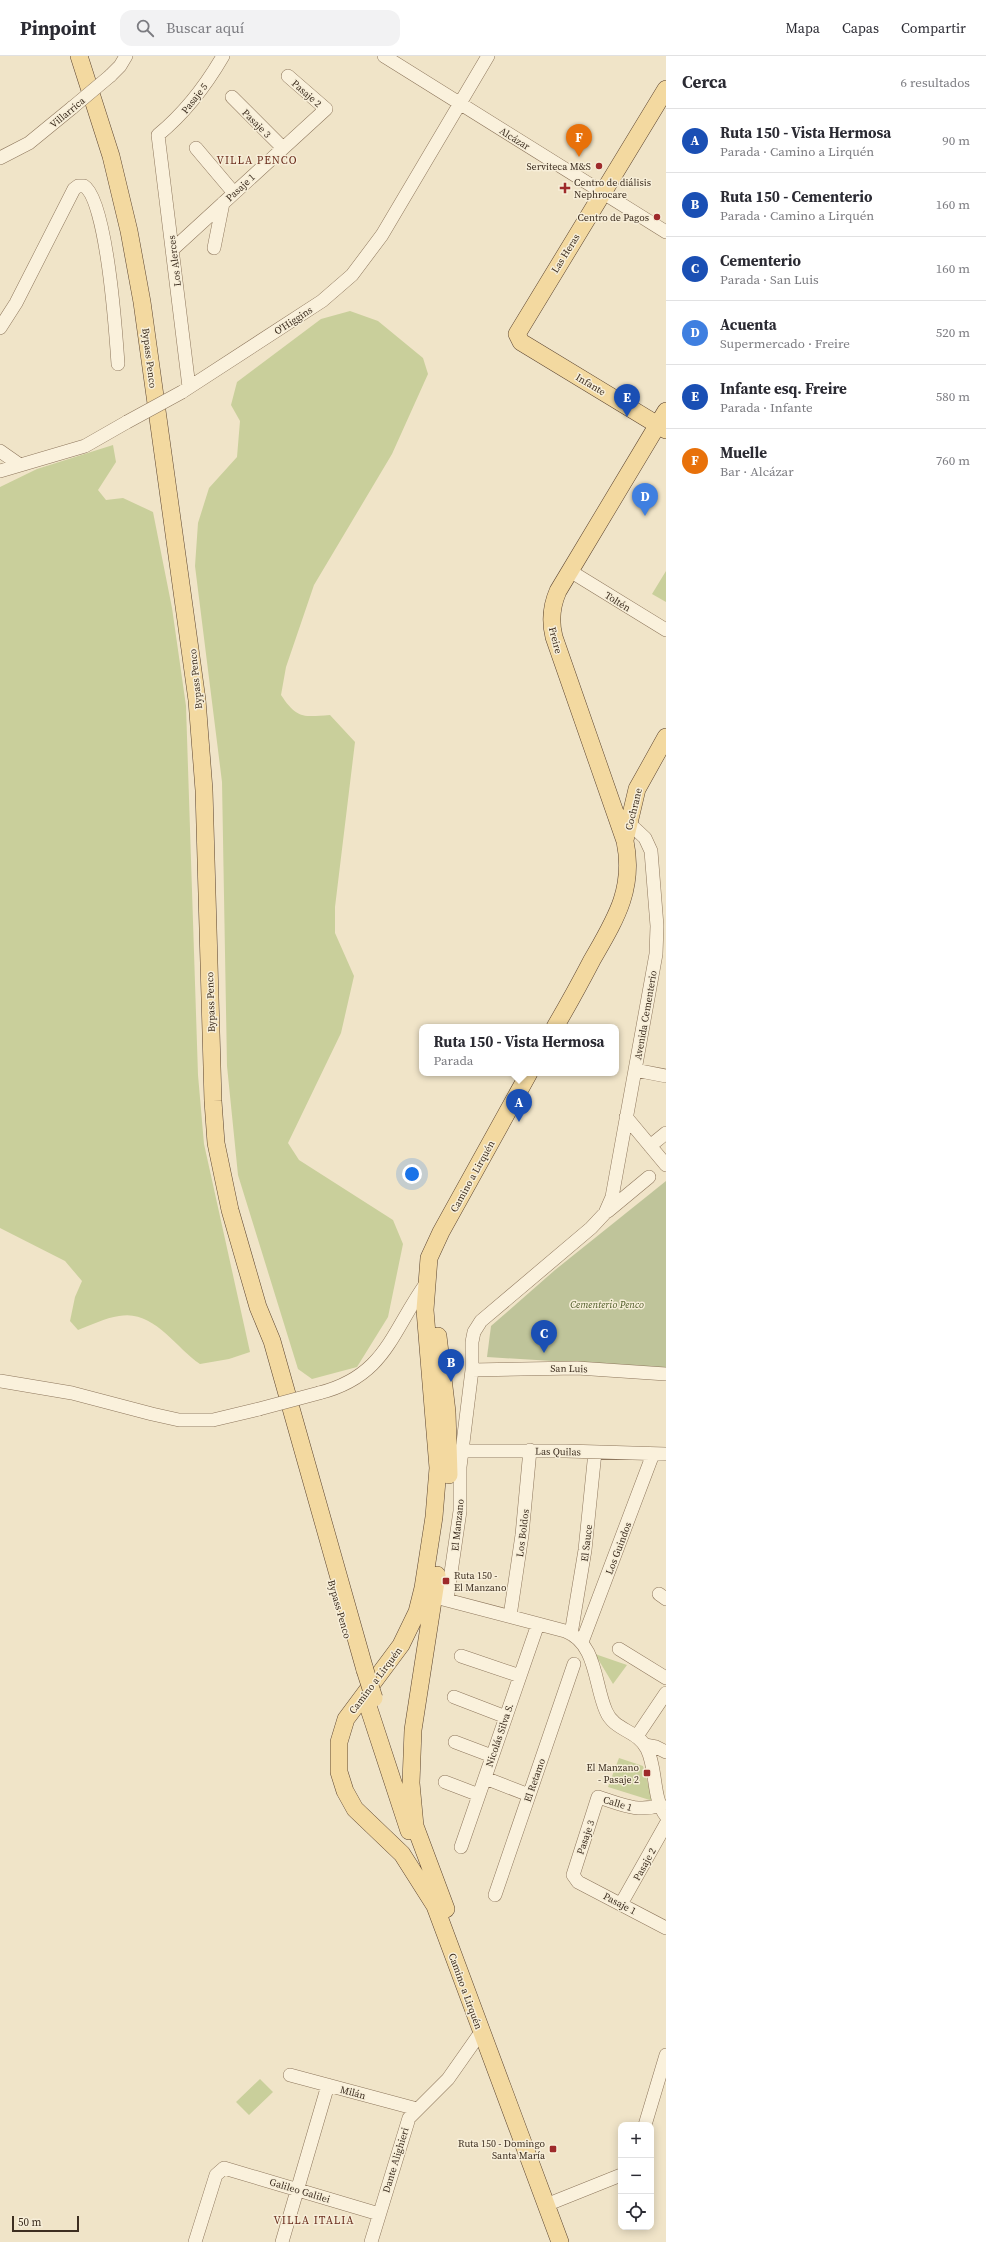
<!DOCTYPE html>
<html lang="es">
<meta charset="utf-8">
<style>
:root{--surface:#fff;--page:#f2f2f3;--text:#2b2b33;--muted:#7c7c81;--line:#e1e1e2;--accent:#1a73e8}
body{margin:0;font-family:"Source Serif 4",serif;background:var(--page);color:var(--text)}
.controls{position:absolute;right:12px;bottom:12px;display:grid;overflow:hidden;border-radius:8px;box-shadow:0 2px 10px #0003}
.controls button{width:36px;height:36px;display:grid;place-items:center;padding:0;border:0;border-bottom:1px solid var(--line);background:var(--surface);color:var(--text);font:20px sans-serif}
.scale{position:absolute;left:12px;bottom:10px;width:67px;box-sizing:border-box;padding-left:4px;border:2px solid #3d2e20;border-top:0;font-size:11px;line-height:14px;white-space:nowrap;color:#3d2e20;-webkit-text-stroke:3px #f7eed8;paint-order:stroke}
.you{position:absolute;left:412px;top:1118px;width:14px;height:14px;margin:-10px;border:3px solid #fff;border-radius:50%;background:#1a73e8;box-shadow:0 0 0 6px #1a73e833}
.badge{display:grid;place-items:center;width:26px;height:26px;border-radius:50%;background:var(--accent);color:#fff;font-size:13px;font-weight:700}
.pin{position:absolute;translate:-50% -33px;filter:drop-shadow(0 1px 2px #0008)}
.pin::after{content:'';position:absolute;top:21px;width:14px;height:12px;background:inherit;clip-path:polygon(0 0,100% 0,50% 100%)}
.popup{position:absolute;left:419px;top:968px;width:200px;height:52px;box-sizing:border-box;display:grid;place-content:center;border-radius:8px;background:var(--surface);filter:drop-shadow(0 1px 3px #0005);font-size:13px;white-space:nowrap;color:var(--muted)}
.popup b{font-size:15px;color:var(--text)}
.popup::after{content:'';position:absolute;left:50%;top:100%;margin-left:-8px;border:8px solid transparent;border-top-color:var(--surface)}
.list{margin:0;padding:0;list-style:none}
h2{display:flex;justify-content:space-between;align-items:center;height:52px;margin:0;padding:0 16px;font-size:17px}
h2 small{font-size:13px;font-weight:400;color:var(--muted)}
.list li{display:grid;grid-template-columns:26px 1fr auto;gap:12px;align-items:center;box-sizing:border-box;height:64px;padding:0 16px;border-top:1px solid var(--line)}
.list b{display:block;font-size:15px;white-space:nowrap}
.list p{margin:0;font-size:13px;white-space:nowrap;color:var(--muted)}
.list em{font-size:13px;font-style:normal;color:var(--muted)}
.icon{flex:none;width:22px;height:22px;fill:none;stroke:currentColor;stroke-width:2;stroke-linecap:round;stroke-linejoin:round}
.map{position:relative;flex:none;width:666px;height:2186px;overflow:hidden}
header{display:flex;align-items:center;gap:24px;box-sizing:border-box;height:56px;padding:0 20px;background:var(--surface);border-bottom:1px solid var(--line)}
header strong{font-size:19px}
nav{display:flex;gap:22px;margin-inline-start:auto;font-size:14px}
.search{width:280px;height:36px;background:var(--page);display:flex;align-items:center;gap:10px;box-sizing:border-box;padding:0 14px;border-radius:12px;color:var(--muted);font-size:15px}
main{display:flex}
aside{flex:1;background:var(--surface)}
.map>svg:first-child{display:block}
.green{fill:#c9cf9b}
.cemetery{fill:#bfc49a}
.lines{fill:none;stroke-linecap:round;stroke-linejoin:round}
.minor-casing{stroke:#8d765c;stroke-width:14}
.major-casing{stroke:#5b4430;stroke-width:18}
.minor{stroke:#faf1dc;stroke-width:13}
.major{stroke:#f3d9a0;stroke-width:17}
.minor-bridge-casing{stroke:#8d765c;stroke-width:14;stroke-linecap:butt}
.major-bridge-casing{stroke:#5b4430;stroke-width:18;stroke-linecap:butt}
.minor-bridge{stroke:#faf1dc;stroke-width:13}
.major-bridge{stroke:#f3d9a0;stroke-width:17}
.poi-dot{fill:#9e2a2b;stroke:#f7eed8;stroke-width:1.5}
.labels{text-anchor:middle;stroke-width:3;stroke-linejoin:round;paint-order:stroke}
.street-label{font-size:10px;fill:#3d2e20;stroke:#f7eed8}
.poi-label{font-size:10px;fill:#3d2e20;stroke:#f7eed8;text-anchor:end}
.park-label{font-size:10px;font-style:italic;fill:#4d5a26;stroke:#f7eed8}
.neighbourhood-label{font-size:11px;letter-spacing:1px;fill:#6b2e1e;stroke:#f7eed8}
</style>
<header>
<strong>Pinpoint</strong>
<div class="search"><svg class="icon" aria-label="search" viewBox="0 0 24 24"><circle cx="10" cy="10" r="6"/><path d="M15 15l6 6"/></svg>Buscar aquí</div>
<nav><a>Mapa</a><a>Capas</a><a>Compartir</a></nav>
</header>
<main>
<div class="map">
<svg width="666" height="2186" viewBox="0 0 666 2186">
<rect width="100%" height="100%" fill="#f0e4c8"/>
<path class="green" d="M 350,255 L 378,265 L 423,302 L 428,318 L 392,398 L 314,529 L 286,611 L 281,639 C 297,663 303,661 330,659 L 355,686 L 335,851 L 335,877 L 354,920 L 341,977 L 288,1087 L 299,1104 L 393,1164 L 403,1188 L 388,1261 L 357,1311 L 312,1323 L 298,1313 L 238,1119 L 227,1010 L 222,726 L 195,510 L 198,467 L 209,432 L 237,401 L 240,365 L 231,349 L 237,326 L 321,263 Z
M 113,389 L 116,406 L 98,434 L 106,444 L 123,442 L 153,456 L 172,552 L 186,650 L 198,1019 L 204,1088 L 250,1296 L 229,1303 L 200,1308 C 175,1291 153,1253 119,1260 C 105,1262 91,1269 78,1274 L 70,1265 L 75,1241 L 82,1225 L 65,1205 L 0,1172 L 0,431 L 37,413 Z
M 666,515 L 666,546 L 652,538 Z
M 595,1598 L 627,1609 L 613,1628 Z
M 619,1702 L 643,1710 L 653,1745 L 608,1731 Z
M 260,2023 L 273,2036 L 249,2059 L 236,2046 Z"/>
<path class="cemetery" d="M 666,1125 L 666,1312 L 487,1301 L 491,1270 L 555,1214 Z"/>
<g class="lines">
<defs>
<path id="minor" d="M 384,0 L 666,176
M 110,20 L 120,10 L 126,0
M 232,41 L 283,92
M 196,92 L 234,137
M 0,102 L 29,87 L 73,51
M 214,192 L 223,147
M 172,194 L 326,53 L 288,20
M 0,272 L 16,247 L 74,133 L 78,130 L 84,130 C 107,143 116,279 118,308
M 189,331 L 158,79 C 186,56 205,31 223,0
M 182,336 L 322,245 L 352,219 L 382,179 L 488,0
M 0,395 L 20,409
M 0,415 L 85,390 L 127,366
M 570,515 L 666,574
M 635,1014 L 666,1020
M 626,1061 L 666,1109
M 650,1090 L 666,1077
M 608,1155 L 649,1121
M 472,1314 L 577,1312 L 666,1318
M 0,1325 L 72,1337 L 152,1358 L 179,1364 L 213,1364 L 259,1353
M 319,1337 C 386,1320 391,1276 427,1226
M 454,1395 L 566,1395 L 666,1398
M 659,1538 L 666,1543
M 439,1542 L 565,1575 C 597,1587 594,1628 606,1655 C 614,1675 638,1674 647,1693 C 657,1713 652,1742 666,1760
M 447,1544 L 460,1455 L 460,1411 L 472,1314 L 472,1286 L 474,1276 L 481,1265 L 591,1172 L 605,1157 L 612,1141 L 656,898 L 657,870 L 651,795 L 645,782 L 629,767
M 510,1560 L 522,1479 L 530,1394
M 571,1578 L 585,1494 L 595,1396
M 582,1586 L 653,1398
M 619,1593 L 666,1622
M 461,1600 L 520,1620
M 454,1641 L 506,1661
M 637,1680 L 666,1637
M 455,1686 L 492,1700
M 645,1689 L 656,1691 L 666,1696
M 485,1722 L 529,1739
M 445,1726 L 479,1739
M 661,1749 C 637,1757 621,1748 598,1741 L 573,1819 L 578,1826 L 666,1872
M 461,1791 L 538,1568
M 495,1839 L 574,1608
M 621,1848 L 666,1768
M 290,2019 L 417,2053
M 645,2069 L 666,1999
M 546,2149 L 621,2119
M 195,2186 L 216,2119 L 224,2112 L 379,2158
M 282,2186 L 328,2029
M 371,2186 L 409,2062 L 448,2023 L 481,1976"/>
<path id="major" d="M 79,0 L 111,100 L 129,175 L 142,246 L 197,644 L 204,734 L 213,1045 L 216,1087 L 230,1154 L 258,1251 L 272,1285 L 365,1614
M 666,33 L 517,278 L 521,286 L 666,374
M 625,784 L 637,733 L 666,681
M 555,971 C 568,949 580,927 592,904 C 615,864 635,833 625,785 L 554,581 C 550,565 551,551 558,535 L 666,355
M 529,1017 L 441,1176 L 429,1202 L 425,1254 L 438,1412 L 434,1461 L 423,1532 L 417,1556 L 401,1589 L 346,1663 L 339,1686 L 339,1716 L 345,1735 L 355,1753 L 402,1798 L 435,1850 L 560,2186
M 438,1280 L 447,1356 L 449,1419
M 437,1519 L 413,1674 L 411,1727 L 415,1770 L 446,1853
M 367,1647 L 409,1775"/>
</defs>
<use href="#minor" class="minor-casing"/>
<use href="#major" class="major-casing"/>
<use href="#minor" class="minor"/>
<use href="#major" class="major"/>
<defs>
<path id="minor-bridge" d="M 73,51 L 110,20
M 127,366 L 182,336
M 259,1353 L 319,1337"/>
<path id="major-bridge" d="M 365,1614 L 374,1642"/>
</defs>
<use href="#minor-bridge" class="minor-bridge-casing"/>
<use href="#major-bridge" class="major-bridge-casing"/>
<use href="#minor-bridge" class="minor-bridge"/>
<use href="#major-bridge" class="major-bridge"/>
</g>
<g class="poi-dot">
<circle cx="599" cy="110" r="4"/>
<path d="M563 126h4v4h4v4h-4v4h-4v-4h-4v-4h4z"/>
<circle cx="657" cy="161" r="4"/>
<rect x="442" y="1521" width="8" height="8" rx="2"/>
<rect x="643" y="1713" width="8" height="8" rx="2"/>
<rect x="549" y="2089" width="8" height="8" rx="2"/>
</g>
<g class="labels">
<g class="street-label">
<text transform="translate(307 37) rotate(41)" y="4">Pasaje 2</text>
<text transform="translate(194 42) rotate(-52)" y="4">Pasaje 5</text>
<text transform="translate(67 56) rotate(-40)" y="4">Villarrica</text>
<text transform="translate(257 67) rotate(45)" y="4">Pasaje 3</text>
<text transform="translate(515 82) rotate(32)" y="4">Alcázar</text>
<text transform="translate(240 131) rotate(-43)" y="4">Pasaje 1</text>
<text transform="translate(565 197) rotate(-58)" y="4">Las Heras</text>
<text transform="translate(174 205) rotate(-97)" y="4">Los Alerces</text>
<text transform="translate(293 264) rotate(-33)" y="4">O'Higgins</text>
<text transform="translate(150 302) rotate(83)" y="4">Bypass Penco</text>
<text transform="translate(591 328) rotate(31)" y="4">Infante</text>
<text transform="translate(618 545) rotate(32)" y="4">Toltén</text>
<text transform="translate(556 584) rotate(75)" y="4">Freire</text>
<text transform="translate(195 623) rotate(-96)" y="4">Bypass Penco</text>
<text transform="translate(633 753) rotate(-76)" y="4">Cochrane</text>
<text transform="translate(210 946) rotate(-92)" y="4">Bypass Penco</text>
<text transform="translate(645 959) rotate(-80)" y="4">Avenida Cementerio</text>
<text transform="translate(472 1120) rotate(-61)" y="4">Camino a Lirquén</text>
<text transform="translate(569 1312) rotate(1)" y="4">San Luis</text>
<text transform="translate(558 1395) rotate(1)" y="4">Las Quilas</text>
<text transform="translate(457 1469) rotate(-84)" y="4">El Manzano</text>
<text transform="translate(522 1477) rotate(-83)" y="4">Los Boldos</text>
<text transform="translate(586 1487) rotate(-83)" y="4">El Sauce</text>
<text transform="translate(618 1492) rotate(-69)" y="4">Los Guindos</text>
<text transform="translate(340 1553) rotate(74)" y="4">Bypass Penco</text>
<text transform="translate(375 1624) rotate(-53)" y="4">Camino a Lirquén</text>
<text transform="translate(499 1679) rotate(-71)" y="4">Nicolás Silva S.</text>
<text transform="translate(534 1724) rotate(-71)" y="4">El Retamo</text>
<text transform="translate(618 1747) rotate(17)" y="4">Calle 1</text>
<text transform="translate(585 1781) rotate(-71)" y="4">Pasaje 3</text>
<text transform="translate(644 1808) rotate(-61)" y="4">Pasaje 2</text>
<text transform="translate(620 1847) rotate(28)" y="4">Pasaje 1</text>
<text transform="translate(466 1935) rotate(70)" y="4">Camino a Lirquén</text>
<text transform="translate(353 2036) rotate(15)" y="4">Milán</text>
<text transform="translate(395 2104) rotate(-73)" y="4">Dante Alighieri</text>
<text transform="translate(300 2134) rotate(17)" y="4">Galileo Galilei</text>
</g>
<g class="poi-label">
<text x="591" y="114">Serviteca M&amp;S</text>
<text x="574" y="130" text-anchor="start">Centro de diálisis<tspan x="574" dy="12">Nephrocare</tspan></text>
<text x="649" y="165">Centro de Pagos</text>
<text x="454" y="1523" text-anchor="start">Ruta 150 -<tspan x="454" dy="12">El Manzano</tspan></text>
<text x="639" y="1715">El Manzano<tspan x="639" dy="12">- Pasaje 2</tspan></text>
<text x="545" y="2091">Ruta 150 - Domingo<tspan x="545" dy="12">Santa María</tspan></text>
</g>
<g class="park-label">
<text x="607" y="1252">Cementerio Penco</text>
</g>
<g class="neighbourhood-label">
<text x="257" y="108">VILLA PENCO</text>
<text x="314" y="2168">VILLA ITALIA</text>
</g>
</g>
</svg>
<div class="controls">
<button>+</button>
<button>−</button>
<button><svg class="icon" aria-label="locate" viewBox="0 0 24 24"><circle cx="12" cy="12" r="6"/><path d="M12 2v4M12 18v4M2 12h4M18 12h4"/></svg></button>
</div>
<div class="scale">50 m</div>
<div class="you"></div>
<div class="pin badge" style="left:519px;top:1066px;background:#1a4fb4">A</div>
<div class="popup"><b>Ruta 150 - Vista Hermosa</b>Parada</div>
<div class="pin badge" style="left:451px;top:1326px;background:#1a4fb4">B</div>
<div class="pin badge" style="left:544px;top:1297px;background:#1a4fb4">C</div>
<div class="pin badge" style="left:645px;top:460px;background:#3f7fe0">D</div>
<div class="pin badge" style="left:627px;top:361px;background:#1a4fb4">E</div>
<div class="pin badge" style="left:579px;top:101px;background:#e8710a">F</div>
</div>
<aside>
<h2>Cerca<small>6 resultados</small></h2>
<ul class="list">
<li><span class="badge" style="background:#1a4fb4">A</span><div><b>Ruta 150 - Vista Hermosa</b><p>Parada · Camino a Lirquén</p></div><em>90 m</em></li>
<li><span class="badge" style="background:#1a4fb4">B</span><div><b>Ruta 150 - Cementerio</b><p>Parada · Camino a Lirquén</p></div><em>160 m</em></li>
<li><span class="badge" style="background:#1a4fb4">C</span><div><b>Cementerio</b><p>Parada · San Luis</p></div><em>160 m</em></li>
<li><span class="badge" style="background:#3f7fe0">D</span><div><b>Acuenta</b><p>Supermercado · Freire</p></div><em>520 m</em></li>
<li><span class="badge" style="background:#1a4fb4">E</span><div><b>Infante esq. Freire</b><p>Parada · Infante</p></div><em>580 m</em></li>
<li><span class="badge" style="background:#e8710a">F</span><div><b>Muelle</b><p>Bar · Alcázar</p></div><em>760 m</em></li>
</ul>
</aside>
</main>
